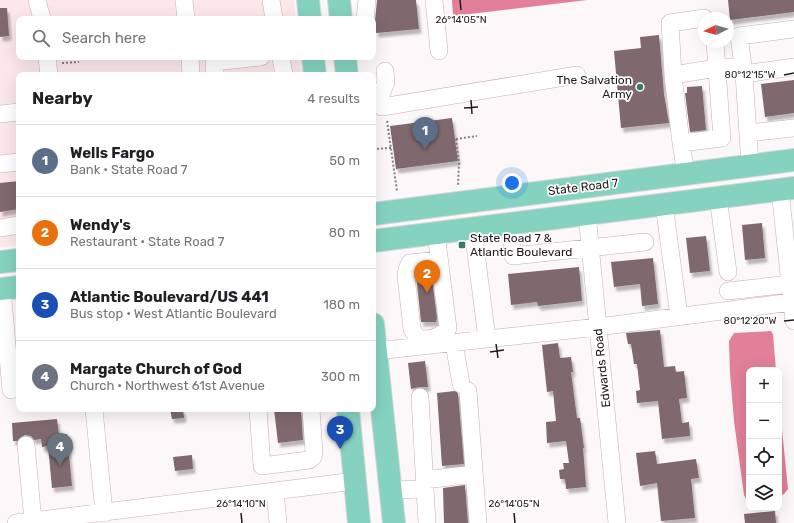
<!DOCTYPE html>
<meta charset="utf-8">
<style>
:root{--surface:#fff;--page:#f2f2f2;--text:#202124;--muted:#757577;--line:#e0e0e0;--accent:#1a73e8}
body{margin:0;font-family:Rubik,sans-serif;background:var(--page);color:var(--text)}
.controls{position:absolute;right:12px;bottom:12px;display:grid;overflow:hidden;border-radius:8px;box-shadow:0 4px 16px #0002}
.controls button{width:36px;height:36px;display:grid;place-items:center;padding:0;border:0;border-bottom:1px solid var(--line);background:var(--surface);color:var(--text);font:20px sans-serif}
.compass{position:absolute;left:698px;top:12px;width:36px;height:36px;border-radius:50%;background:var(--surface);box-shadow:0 4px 16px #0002;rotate:264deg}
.you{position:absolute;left:512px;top:183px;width:14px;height:14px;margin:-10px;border:3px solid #fff;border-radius:50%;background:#1a73e8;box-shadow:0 0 0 6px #1a73e833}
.badge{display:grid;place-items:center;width:26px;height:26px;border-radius:50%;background:var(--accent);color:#fff;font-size:13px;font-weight:700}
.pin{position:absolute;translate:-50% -33px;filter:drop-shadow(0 1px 2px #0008)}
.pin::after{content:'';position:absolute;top:21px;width:14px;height:12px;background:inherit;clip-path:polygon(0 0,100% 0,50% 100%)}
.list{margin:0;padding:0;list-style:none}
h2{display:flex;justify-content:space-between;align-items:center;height:52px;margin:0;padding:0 16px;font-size:17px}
h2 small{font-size:13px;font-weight:400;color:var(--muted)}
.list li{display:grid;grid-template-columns:26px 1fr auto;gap:12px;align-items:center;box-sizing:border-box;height:72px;padding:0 16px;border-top:1px solid var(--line)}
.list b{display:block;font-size:15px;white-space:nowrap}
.list p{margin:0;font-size:13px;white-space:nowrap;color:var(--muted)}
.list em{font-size:13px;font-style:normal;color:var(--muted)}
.icon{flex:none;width:22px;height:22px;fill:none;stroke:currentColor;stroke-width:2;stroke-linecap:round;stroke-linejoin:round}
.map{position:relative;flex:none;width:794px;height:523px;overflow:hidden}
.search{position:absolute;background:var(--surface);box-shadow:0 4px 16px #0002;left:16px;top:16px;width:360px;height:44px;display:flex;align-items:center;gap:10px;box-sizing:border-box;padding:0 14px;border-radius:8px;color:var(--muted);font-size:15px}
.panel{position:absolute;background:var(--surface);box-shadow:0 4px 16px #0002;left:16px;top:72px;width:360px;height:340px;border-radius:8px}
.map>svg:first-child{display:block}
.built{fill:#fce8eb}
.water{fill:#e18098}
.building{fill:#7f696e;filter:url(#shadow)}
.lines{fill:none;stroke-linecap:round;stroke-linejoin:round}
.minor-casing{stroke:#c7afb3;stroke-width:18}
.major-casing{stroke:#d7d6d6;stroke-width:24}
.path{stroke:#857e80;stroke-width:2;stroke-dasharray:2 2;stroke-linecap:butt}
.minor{stroke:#fff;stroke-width:17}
.major{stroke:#85d2c1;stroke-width:22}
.ticks{fill:none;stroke:#22191b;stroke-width:1.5}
.poi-dot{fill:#397a6a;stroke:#fff;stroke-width:1.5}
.labels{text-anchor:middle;stroke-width:3.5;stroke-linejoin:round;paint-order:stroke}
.poi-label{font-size:12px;fill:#22191b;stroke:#fff;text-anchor:end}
.street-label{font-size:12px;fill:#22191b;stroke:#fff}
.ticks-label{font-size:10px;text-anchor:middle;fill:#22191b;stroke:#fff;stroke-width:3.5;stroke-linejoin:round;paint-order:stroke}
</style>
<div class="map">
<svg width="794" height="523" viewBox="0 0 794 523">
<defs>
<filter id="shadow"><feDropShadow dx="2.5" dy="4.5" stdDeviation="1" flood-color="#0004"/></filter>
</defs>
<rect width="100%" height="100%" fill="#fcf7f8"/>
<path class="built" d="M 0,0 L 294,0 L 296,19 L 19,19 L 19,57 L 300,57 L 302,75 L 19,75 L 19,245 L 0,247 Z"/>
<path class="water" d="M 452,0 L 587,0 L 453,16 Z
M 771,331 L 773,334 L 776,370 L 749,370 L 749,500 L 746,499 L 744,495 L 734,421 L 730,373 L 729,341 L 734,333 Z
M 779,400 L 788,489 L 784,494 L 779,496 Z"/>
<path class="building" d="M 377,0 L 416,0 L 419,29 L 376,33 L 375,20 Z
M 728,0 L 794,0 L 794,12 L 730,20 Z
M 0,8 L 7,8 L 9,36 L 0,37 Z
M 659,35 L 664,94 L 669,123 L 621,128 L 614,51 L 641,48 L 640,37 Z
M 794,80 L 794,113 L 765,117 L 761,84 Z
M 702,86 L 706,130 L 690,132 L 685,93 L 687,93 L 687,87 Z
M 452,118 L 458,161 L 396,169 L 390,126 Z
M 19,181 L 19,209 L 0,212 L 0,183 Z
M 762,223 L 765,258 L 745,260 L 742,225 Z
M 706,236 L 710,271 L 690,273 L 686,238 Z
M 653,258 L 658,304 L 642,306 L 640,284 L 614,287 L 611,262 Z
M 579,267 L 582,301 L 538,306 L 537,302 L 511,305 L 508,274 Z
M 431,272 L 437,318 L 436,322 L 421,322 L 416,275 Z
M 660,330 L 664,367 L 675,366 L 676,372 L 684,371 L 687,398 L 679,399 L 682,423 L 689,422 L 690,436 L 662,439 L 658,401 L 637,403 L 636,391 L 640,390 L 637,364 L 634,364 L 631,344 L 628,344 L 626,333 Z
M 558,343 L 560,358 L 571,357 L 573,372 L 571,372 L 577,418 L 580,418 L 584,448 L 583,448 L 586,487 L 566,489 L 565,479 L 560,479 L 559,470 L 564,469 L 563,463 L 569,463 L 566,441 L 547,443 L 546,422 L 556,421 L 553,391 L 547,392 L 542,345 Z
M 425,361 L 428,387 L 419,387 L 411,389 L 408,363 Z
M 455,391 L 458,393 L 464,464 L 442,466 L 437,393 Z
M 170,409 L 183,409 L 184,418 L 172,419 Z
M 274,409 L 301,409 L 303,440 L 278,443 Z
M 57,419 L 59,435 L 67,434 L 72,486 L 52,488 L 48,446 L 42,447 L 41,439 L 34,440 L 31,436 L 25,435 L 21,437 L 17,441 L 13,441 L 12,423 Z
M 655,451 L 657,464 L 696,459 L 699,478 L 691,479 L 695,518 L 661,521 L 657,483 L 640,486 L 636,453 Z
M 192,455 L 193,469 L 175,471 L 173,457 Z
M 465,485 L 468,523 L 444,523 L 443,488 Z
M 775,511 L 776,523 L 745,523 L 744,514 Z"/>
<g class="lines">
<defs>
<path id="minor" d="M 37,0 L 42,19
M 184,0 L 186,19
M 271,0 L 274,19
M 434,0 L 439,51
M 704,18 L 670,23 L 673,75 L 717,68 L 743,67
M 365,19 L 367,0
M 47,57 L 49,75
M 190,57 L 191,75
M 281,57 L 284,75
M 385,71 L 386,82 L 380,97 L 382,107 L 577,75
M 744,74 L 739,36 L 794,29
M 215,75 L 214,62 L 261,57
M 673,75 L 681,143
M 0,114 L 19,112
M 748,133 L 794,128
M 0,164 L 19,162
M 750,165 L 744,74 L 794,67
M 686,173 L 681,143 L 722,138 L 715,42
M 780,190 L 794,321
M 718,197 L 728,272
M 664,204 L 679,316
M 587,214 L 617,523
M 510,224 L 513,256 L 645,242
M 0,228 L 19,225
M 473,229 L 487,339
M 2,289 L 11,390
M 728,291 L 790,284
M 417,337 L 412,329 L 406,276 L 407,269 L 410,263 L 439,260
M 423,339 C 433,339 442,336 448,328 L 436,233
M 454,343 L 461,384
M 376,351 L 598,327 L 792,302
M 468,391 L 478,523
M 420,397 L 425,489
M 94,409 L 104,513
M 258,409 L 262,466 L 309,460 L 313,457 L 314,452 L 311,409
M 26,445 L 33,521
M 424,480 L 474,474
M 390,490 L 425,489 L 427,523
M 275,491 L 278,523
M 16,523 L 355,481"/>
<path id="major" d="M 308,0 L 310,19
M 339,0 L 341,19
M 313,57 L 315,75
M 345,57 L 347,75
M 373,214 L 794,160
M 373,241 L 794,188
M 0,262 L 19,260
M 0,289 L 19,287
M 373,324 L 394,523
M 348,409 L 359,523"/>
</defs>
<use href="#minor" class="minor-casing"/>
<use href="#major" class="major-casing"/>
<path class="path" d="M 62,63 L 79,62
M 387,121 L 397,191
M 456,139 L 459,163 L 458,186
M 456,139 L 477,136
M 373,149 L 391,148"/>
<use href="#minor" class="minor"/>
<use href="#major" class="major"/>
</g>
<path class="ticks" d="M 460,0 L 461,10M 784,75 L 794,73M 471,100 L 472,114M 464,108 L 478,107M 784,321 L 794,320M 496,344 L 498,358M 490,352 L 504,350M 241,513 L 242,523M 514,513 L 515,523"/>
<g class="poi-dot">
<circle cx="640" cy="87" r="4"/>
<rect x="458" y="241" width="8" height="8" rx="2"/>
</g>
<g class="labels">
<g class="poi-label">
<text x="632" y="84">The Salvation<tspan x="632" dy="14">Army</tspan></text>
<text x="470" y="242" text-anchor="start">State Road 7 &amp;<tspan x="470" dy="14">Atlantic Boulevard</tspan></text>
</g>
<g class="street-label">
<text transform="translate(583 187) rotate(-7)" y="4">State Road 7</text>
<text transform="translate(602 368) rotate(-96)" y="4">Edwards Road</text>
</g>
</g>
<g class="ticks-label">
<text x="461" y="23">26°14'05"N</text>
<text x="750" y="78">80°12'15"W</text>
<text x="750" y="324">80°12'20"W</text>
<text x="241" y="507">26°14'10"N</text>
<text x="514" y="507">26°14'05"N</text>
</g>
</svg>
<div class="controls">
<button>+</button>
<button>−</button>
<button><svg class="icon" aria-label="locate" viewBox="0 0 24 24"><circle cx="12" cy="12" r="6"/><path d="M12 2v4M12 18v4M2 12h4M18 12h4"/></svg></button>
<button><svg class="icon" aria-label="layers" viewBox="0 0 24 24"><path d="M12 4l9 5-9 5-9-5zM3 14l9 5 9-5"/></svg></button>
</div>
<svg class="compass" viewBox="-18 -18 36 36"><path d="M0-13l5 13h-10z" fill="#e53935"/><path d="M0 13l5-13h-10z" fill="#757577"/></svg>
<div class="you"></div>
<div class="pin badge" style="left:425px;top:150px;background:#5c6f8a">1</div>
<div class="pin badge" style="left:427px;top:293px;background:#e8710a">2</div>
<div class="pin badge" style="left:340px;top:449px;background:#1a4fb4">3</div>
<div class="pin badge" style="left:60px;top:466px;background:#6b7280">4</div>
<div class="search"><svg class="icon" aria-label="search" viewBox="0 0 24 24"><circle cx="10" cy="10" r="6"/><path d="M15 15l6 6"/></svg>Search here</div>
<section class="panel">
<h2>Nearby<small>4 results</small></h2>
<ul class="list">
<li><span class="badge" style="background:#5c6f8a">1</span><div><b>Wells Fargo</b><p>Bank · State Road 7</p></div><em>50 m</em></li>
<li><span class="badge" style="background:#e8710a">2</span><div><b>Wendy's</b><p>Restaurant · State Road 7</p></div><em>80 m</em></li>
<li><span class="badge" style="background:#1a4fb4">3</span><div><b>Atlantic Boulevard/US 441</b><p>Bus stop · West Atlantic Boulevard</p></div><em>180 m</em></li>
<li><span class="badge" style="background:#6b7280">4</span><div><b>Margate Church of God</b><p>Church · Northwest 61st Avenue</p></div><em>300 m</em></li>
</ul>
</section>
</div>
